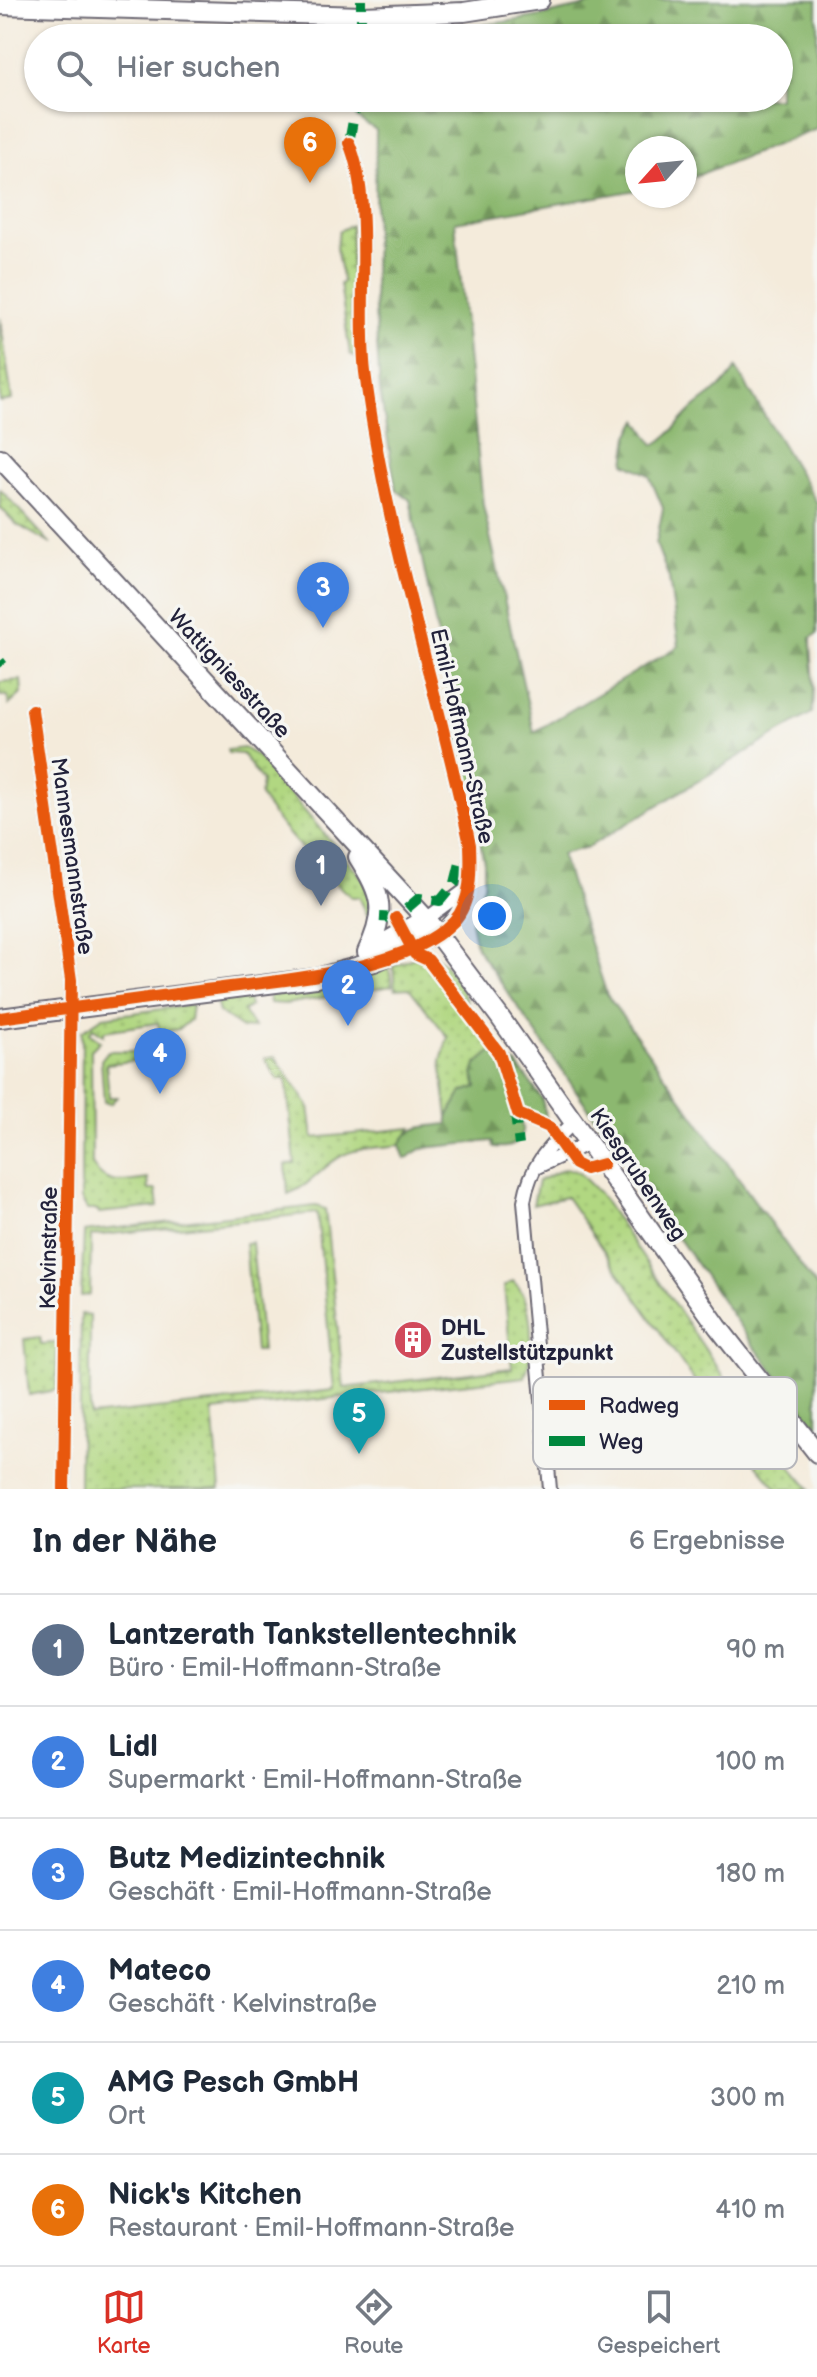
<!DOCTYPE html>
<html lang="de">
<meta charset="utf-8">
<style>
:root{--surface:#fff;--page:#f2f2f3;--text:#1f2937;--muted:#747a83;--line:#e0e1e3;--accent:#d93025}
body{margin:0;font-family:"Balsamiq Sans",sans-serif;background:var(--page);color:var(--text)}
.compass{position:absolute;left:625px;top:136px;width:72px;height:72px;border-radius:50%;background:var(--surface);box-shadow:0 2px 6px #0004;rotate:243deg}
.you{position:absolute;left:492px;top:916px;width:28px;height:28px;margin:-20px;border:6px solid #fff;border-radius:50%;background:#1a73e8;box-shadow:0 0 0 12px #1a73e833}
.badge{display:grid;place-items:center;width:52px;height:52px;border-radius:50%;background:var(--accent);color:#fff;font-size:26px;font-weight:700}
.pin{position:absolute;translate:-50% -66px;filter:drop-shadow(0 2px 4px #0008)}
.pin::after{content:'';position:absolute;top:42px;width:28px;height:24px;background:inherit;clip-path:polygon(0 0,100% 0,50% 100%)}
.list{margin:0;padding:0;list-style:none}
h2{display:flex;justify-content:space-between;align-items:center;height:104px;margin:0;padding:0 32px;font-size:34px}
h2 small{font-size:26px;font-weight:400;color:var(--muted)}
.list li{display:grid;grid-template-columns:52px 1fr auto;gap:24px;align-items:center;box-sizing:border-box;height:112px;padding:0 32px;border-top:2px solid var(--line)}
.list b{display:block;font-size:30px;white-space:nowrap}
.list p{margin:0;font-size:26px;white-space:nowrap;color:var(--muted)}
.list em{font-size:26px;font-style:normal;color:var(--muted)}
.icon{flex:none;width:44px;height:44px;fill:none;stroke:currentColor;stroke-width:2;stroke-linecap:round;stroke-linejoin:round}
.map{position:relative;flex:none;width:817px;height:1489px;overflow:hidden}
.search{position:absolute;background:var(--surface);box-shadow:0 2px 6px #0004;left:24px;right:24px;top:24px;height:88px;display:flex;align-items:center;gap:20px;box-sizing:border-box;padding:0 28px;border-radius:44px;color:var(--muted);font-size:30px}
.sheet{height:776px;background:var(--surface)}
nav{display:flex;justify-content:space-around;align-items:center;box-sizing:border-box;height:112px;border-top:2px solid var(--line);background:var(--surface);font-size:22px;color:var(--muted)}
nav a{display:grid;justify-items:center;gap:4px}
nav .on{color:var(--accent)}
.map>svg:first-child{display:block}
.grass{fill:url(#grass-dots);stroke:#6a7c5e;stroke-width:2}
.forest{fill:url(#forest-firs);stroke:#576d55;stroke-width:2}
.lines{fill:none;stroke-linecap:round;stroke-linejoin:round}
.street-casing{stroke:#6c6873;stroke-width:16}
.secondary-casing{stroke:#6c6873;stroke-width:22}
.street{stroke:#fff;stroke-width:12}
.secondary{stroke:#fff;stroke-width:18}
.quiet{stroke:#00873e;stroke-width:10;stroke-dasharray:20 10;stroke-linecap:butt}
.cycleway-casing{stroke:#f6f6f2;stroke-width:17}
.cycleway{stroke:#e8590c;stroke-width:12}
.labels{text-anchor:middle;stroke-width:7;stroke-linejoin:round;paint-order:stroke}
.street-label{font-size:22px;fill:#22223b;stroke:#f6f6f2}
.poi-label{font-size:22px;font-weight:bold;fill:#22223b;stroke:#f6f6f2;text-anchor:start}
.key{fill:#f6f6f2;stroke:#b6b6bb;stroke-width:2}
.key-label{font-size:22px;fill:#22223b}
</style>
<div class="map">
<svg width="817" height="1489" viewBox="0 0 817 1489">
<defs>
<pattern id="grass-dots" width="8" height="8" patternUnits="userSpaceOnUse" patternTransform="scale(2)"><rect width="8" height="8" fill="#b1d781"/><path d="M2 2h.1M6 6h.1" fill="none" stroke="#98b870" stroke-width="1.8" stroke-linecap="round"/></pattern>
<pattern id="forest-firs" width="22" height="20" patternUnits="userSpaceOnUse" patternTransform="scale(2)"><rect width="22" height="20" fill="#8cb86f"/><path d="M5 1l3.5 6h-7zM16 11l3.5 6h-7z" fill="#72955c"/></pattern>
</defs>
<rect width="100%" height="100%" fill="#f6f6f2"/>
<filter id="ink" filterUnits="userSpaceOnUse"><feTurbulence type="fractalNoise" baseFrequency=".0125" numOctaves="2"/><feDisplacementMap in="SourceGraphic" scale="16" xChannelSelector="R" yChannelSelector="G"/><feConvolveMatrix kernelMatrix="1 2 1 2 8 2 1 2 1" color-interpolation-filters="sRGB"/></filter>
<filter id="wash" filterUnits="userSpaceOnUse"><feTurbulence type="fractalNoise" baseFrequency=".006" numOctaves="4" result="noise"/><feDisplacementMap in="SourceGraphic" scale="32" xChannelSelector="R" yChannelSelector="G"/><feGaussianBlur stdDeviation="1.8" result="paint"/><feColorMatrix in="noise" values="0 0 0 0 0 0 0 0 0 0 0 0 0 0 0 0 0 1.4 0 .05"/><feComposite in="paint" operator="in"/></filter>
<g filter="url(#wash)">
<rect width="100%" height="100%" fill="#f4ebdb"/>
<path class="grass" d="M 351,225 L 351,304 L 356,357 L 350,354 L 340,284 L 343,282 L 336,248 L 339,231 Z
M 0,317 L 12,400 L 0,402 Z
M 0,489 L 51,544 L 16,524 L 0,507 Z
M 21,680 L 22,693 L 9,705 L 8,696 L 0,696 L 0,682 Z
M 244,748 L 258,757 L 366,882 L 373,910 L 368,916 L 359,897 L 351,897 C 322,872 280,828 260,796 L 262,781 L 242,754 L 228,753 L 227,750 Z
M 423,952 C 444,954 463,987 468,1007 Z
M 413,958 L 425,960 L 497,1052 L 492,1052 L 476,1065 L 478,1087 L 462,1092 L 448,1117 L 441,1061 L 448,1037 L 409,988 L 395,989 L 393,966 Z
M 389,968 L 392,986 L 286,1004 L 270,1003 L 269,994 L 343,983 Z
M 247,996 L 250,1006 L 243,1011 L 254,1027 L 243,1029 L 219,1012 L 216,1001 Z
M 192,1005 L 190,1020 L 179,1029 L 160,1032 L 158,1023 L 104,1031 L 104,1035 L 93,1028 L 89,1033 L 100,1041 L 91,1050 L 92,1164 C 105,1188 125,1182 148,1179 L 149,1190 L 156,1190 L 158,1207 L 99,1213 L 98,1210 L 87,1210 L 81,1199 L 82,1031 L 103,1017 Z
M 108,1051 L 140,1051 L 143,1060 L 106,1064 L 109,1097 L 117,1097 L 110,1104 L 104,1102 L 101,1060 Z
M 275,1057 L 309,1106 L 313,1138 L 412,1128 L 400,1145 C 383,1148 359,1147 343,1155 C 320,1167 314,1184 288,1194 L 286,1165 L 295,1163 L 286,1078 L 278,1079 L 265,1059 Z
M 566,1168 L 578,1172 L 599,1193 L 760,1430 L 810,1489 L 777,1489 L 737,1442 L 566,1197 L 533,1205 L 538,1181 Z
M 316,1206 L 325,1209 L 344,1388 L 512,1368 L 504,1286 L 513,1281 C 535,1300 534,1352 525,1377 L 213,1411 L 220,1489 L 79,1489 L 81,1314 L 90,1315 L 90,1416 L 334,1390 L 317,1213 L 91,1236 L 90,1295 L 81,1296 L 84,1232 Z
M 252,1242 L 262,1351 L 255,1351 L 245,1243 Z
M 40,1337 L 41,1344 L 57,1343 L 56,1390 L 29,1395 L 24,1339 Z"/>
<path class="forest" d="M 607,0 L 817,0 L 817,129 L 685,180 L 685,148 L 637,148 L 637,190 L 455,222 L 483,505 L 534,732 L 679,646 L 669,578 L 656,544 L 663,508 L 649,475 L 625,463 L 629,436 L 638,420 L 654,445 C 672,435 680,420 695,407 C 714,391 721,391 736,368 L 817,503 L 817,634 L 811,638 C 811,667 817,682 812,713 L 588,847 L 561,854 L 607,995 L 817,1288 L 817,1427 L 753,1345 L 476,947 L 471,922 L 484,884 L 484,862 L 410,500 L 396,490 L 380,392 L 374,294 L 376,130 L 357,118 L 359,98 L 779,98 L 779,38 L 365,38 L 366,31 C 453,29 522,25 607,0 Z
M 492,1051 L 497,1052 L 501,1062 L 523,1130 C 519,1147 509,1148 494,1147 L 492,1141 L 423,1148 L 405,1159 L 400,1145 C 409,1124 428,1127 448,1124 L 448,1117 L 462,1092 L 477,1087 L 473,1074 L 476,1065 Z
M 511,1063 L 517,1064 L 542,1099 L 546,1117 L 541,1120 C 515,1114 512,1090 507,1068 Z"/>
</g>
<g filter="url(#ink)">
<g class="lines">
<defs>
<path id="street" d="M 349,143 C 374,202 357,304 365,372 C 385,532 437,687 470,845 C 471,882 467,910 437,934
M 32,710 L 71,980 L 64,1489
M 426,919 L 468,888
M 535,1168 L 589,1143
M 550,1489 L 524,1201 C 530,1165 549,1146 574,1122"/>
<path id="secondary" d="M 0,5 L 363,16 L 464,12 L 540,0
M 0,458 L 426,919 L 499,1016 L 718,1327 L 817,1453
M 358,857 C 382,895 387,911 367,952
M 368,952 L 426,919
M 0,1018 L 316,978 L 374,962 L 437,934"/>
</defs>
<use href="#street" class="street-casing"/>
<use href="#secondary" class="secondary-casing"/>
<use href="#street" class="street"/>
<use href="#secondary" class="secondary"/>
<path class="quiet" d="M 361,38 L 361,0
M 349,143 L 357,98
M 0,661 L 3,665
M 380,917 L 396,918 L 419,898 L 440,901 L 455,883 L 462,855
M 514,1107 L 519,1145"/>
<defs>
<path id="cycleway" d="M 32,710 L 71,980 L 64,1489
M 396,918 L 415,954 L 428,960 L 499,1053 L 518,1114 L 549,1127 L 575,1164 L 585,1169 L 603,1164
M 0,1018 C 66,1009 133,1000 199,991 C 269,981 403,974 454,921 C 472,902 471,869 470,845 C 437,687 385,532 365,372 C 357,304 374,202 349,143"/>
</defs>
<use href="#cycleway" class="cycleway-casing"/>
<use href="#cycleway" class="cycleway"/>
</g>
</g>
<defs>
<symbol id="building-disc" viewBox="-11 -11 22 22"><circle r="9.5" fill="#d1495b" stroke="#f6f6f2"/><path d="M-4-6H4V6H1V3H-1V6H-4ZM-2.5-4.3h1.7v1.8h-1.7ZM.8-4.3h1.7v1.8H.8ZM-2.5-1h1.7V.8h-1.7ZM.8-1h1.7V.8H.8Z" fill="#fff"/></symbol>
</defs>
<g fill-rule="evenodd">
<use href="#building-disc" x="391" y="1318" width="44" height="44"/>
</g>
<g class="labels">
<g class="street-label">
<text transform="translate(230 673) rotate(47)" y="8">Wattigniesstraße</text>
<text transform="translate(463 736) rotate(77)" y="8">Emil-Hoffmann-Straße</text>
<text transform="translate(73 856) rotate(82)" y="8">Mannesmannstraße</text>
<text transform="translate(639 1174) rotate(56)" y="8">Kiesgrubenweg</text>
<text transform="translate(48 1248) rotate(-89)" y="8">Kelvinstraße</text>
</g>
<g class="poi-label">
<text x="441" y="1335">DHL<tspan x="441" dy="25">Zustellstützpunkt</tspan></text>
</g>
</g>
<rect x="533" y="1377" width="264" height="92" rx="12" class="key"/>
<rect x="549" y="1400" width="36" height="10" fill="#e8590c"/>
<rect x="549" y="1436" width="36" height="10" fill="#00873e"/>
<g class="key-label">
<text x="599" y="1413">Radweg</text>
<text x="599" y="1449">Weg</text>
</g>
</svg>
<svg class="compass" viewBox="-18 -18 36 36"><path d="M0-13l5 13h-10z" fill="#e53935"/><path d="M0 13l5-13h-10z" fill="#747a83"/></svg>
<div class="you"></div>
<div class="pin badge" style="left:321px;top:906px;background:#5c6f8a">1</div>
<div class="pin badge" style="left:348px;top:1026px;background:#3f7fe0">2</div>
<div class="pin badge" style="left:323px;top:628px;background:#3f7fe0">3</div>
<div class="pin badge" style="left:160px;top:1094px;background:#3f7fe0">4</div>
<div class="pin badge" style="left:359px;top:1454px;background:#0f9aa8">5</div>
<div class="pin badge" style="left:310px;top:183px;background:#e8710a">6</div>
<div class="search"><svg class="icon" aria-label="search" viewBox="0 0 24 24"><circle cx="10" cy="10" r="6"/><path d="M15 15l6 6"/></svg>Hier suchen</div>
</div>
<section class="sheet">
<h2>In der Nähe<small>6 Ergebnisse</small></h2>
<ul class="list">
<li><span class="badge" style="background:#5c6f8a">1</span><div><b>Lantzerath Tankstellentechnik</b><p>Büro · Emil-Hoffmann-Straße</p></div><em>90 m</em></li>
<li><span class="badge" style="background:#3f7fe0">2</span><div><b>Lidl</b><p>Supermarkt · Emil-Hoffmann-Straße</p></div><em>100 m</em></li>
<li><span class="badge" style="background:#3f7fe0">3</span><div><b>Butz Medizintechnik</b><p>Geschäft · Emil-Hoffmann-Straße</p></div><em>180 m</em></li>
<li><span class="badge" style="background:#3f7fe0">4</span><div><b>Mateco</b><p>Geschäft · Kelvinstraße</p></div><em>210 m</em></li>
<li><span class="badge" style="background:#0f9aa8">5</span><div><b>AMG Pesch GmbH</b><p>Ort</p></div><em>300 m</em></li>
<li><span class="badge" style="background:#e8710a">6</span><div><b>Nick's Kitchen</b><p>Restaurant · Emil-Hoffmann-Straße</p></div><em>410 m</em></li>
</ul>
</section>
<nav>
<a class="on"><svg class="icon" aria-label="map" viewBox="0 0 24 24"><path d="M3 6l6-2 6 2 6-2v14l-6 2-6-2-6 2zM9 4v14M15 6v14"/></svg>Karte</a>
<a><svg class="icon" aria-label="directions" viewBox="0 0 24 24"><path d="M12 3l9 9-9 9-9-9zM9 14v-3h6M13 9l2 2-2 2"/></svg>Route</a>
<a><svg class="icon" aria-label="saved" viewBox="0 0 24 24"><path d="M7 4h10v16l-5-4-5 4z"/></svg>Gespeichert</a>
</nav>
